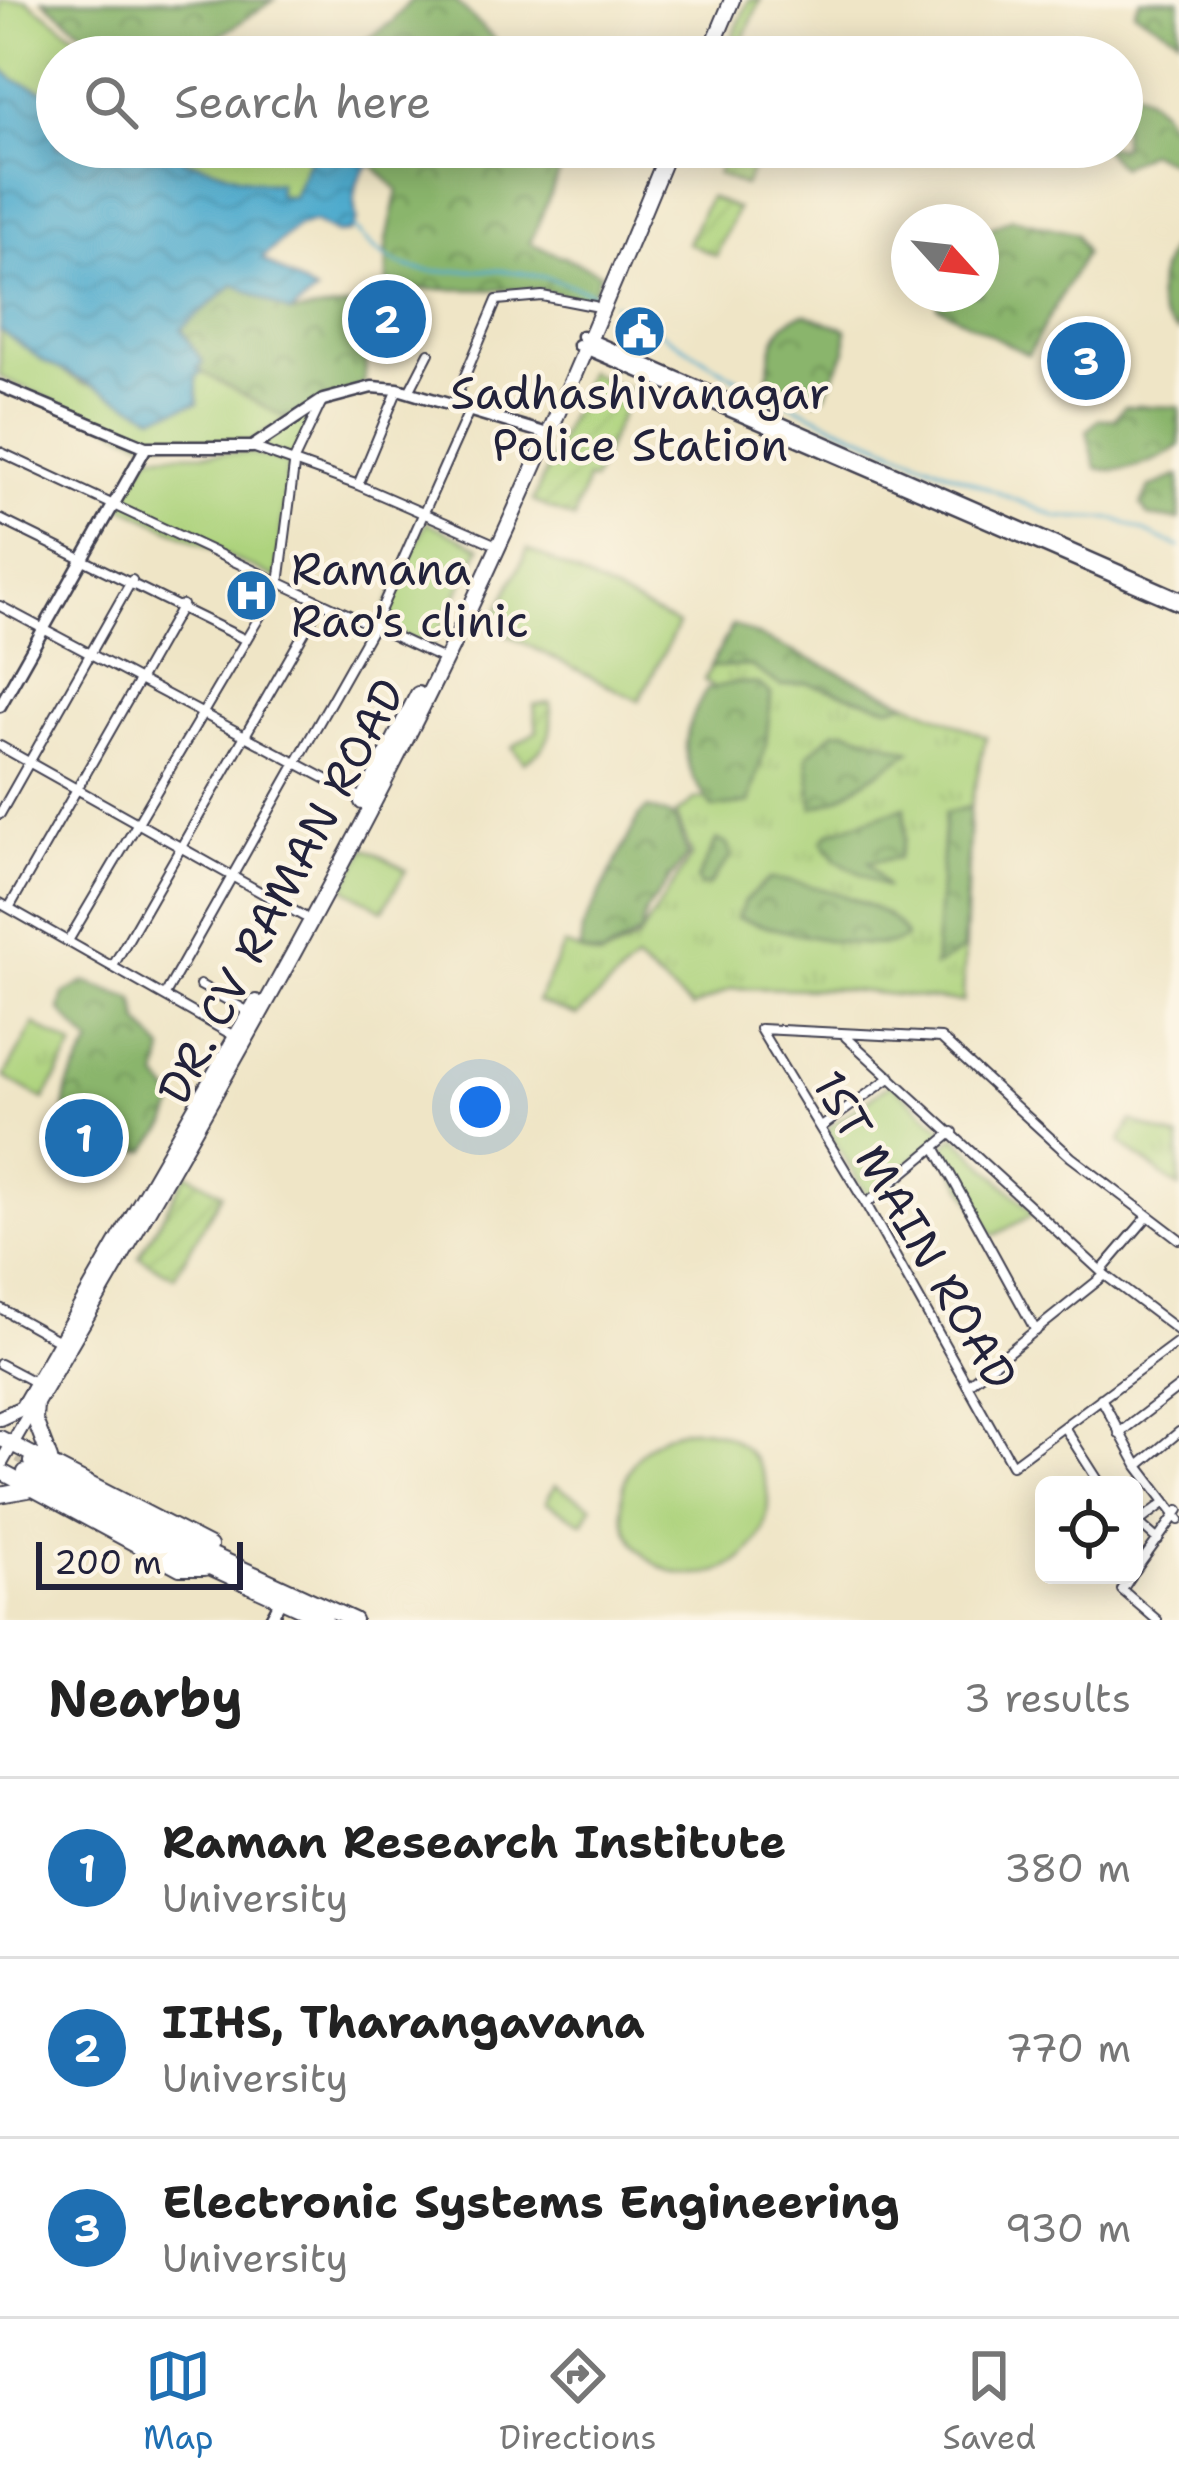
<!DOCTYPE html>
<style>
:root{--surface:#fff;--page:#f2f2f2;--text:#222;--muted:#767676;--line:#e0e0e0;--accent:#1f6fb2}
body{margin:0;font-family:"Shantell Sans",sans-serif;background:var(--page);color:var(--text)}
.controls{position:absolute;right:36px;bottom:36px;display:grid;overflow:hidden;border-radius:18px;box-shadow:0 6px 30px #0003}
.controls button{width:108px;height:108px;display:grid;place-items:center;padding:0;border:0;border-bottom:3px solid var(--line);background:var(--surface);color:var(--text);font:60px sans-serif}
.compass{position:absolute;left:891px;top:204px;width:108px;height:108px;border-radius:50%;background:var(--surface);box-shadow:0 6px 30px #0003;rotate:117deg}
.scale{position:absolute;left:36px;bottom:30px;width:207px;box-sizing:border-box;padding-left:12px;border:6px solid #22223b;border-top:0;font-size:33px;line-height:42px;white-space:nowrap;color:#22223b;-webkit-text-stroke:9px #fcf5e5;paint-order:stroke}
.you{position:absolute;left:480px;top:1107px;width:42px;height:42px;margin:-30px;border:9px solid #fff;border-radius:50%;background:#1a73e8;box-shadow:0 0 0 18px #1a73e833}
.badge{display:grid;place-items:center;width:78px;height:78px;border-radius:50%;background:var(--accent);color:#fff;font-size:39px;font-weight:700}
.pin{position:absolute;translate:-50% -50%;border:6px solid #fff;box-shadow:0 3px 12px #0006}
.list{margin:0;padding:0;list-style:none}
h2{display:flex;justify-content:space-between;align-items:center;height:156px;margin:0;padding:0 48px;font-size:51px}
h2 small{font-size:39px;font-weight:400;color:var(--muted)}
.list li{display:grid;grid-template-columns:78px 1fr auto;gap:36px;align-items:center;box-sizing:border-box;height:180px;padding:0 48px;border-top:3px solid var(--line)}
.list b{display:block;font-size:45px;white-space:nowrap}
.list p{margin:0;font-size:39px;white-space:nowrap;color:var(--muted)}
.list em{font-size:39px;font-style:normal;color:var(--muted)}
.icon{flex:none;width:66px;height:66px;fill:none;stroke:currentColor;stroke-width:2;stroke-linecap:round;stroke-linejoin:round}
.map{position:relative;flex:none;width:1179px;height:1620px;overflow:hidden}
.search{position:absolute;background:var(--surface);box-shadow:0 6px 30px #0003;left:36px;right:36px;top:36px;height:132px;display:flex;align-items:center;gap:30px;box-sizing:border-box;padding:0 42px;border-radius:66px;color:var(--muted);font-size:45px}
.sheet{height:696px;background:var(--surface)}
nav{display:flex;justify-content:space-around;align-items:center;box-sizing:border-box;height:168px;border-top:3px solid var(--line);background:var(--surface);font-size:33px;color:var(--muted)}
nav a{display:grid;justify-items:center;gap:6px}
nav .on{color:var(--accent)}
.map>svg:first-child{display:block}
.grass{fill:url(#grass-tufts);stroke:#687a5c;stroke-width:3}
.forest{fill:url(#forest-crowns);stroke:#566c54;stroke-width:3}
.park{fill:#add37d;stroke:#687a5c;stroke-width:3}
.garden{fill:url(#garden-furrows);stroke:#687a5c;stroke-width:3}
.water{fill:url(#water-waves);stroke:#386684;stroke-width:3}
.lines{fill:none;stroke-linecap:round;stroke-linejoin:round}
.stream{stroke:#4fabcd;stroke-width:3}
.trunk-tunnel{stroke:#c6beaa;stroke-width:14;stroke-dasharray:14 7;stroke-linecap:butt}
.minor-casing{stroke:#413f50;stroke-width:12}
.tertiary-casing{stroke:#413f50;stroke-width:15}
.secondary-casing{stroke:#413f50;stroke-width:15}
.primary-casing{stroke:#413f50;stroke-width:16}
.trunk-casing{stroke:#413f50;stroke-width:18}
.minor{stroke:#fff;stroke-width:8}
.tertiary{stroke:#fff;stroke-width:10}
.secondary{stroke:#fff;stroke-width:10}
.primary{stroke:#fff;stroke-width:12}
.trunk{stroke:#fff;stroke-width:14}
.labels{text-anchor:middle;stroke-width:9;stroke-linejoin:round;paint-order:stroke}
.poi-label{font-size:45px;fill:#22223b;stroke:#fcf5e5}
.street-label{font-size:45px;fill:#22223b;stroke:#fcf5e5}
</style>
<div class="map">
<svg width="1179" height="1620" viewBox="0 0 1179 1620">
<defs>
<pattern id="grass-tufts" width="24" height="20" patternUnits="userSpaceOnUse" patternTransform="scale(3)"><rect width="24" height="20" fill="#add37d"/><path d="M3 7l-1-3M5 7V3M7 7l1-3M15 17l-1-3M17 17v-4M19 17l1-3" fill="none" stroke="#95b56d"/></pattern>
<pattern id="forest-crowns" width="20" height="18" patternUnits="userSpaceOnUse" patternTransform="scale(3)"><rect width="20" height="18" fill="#8ab56c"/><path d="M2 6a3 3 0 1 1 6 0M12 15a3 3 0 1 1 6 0" fill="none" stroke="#70935a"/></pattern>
<pattern id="garden-furrows" width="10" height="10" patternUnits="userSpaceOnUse" patternTransform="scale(3)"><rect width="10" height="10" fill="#add37d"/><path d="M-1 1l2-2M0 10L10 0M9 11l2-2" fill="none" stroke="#95b56d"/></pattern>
<pattern id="water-waves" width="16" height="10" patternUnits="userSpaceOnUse" patternTransform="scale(3)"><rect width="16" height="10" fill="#4fabcd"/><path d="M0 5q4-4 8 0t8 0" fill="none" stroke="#418ba8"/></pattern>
</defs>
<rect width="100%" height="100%" fill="#fcf5e5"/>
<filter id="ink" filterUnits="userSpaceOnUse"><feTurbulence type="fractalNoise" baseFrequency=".00833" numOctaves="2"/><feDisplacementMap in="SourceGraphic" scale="24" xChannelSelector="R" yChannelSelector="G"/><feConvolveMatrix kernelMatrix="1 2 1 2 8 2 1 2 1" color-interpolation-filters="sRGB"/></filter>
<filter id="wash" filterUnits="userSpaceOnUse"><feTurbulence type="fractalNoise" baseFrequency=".004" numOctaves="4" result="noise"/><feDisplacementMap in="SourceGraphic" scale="48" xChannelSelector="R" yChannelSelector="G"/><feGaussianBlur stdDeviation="2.7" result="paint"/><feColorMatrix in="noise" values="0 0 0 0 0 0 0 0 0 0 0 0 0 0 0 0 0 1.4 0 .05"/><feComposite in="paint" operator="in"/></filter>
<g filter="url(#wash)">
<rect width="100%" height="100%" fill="#efe5c6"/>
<path class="grass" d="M 733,625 L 986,737 L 970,808 L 963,1002 L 838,989 L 732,988 L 692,1008 L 636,961 L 577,1016 L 537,1002 L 564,945 L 600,958 L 637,940 L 692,855 L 676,814 L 696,799 L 743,800 L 761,726 L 704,680 Z
M 34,1024 L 74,1047 L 44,1100 L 4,1077 Z
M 1131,1121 L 1179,1139 L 1179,1188 L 1120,1142 Z"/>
<path class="forest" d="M 43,0 L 274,0 L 188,57 L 115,57 Z
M 411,0 L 454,0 L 513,57 L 353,57 L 354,48 L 392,22 Z
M 1140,0 L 1179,0 L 1179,37 L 1134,11 Z
M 1122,85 C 1161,99 1179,126 1179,166 L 1149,152 L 1120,167 L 1101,147 L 1122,147 Z
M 354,147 L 570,147 L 530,243 L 601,273 L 589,302 L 542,290 L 387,289 L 387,240 L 398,190 Z
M 1012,218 L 1076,234 L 1085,253 L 1028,355 L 937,306 L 944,294 L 981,294 L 981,233 Z
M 1179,235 L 1179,332 C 1142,312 1160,261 1179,235 Z
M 235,284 L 290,313 L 373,304 L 364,384 L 286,419 L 202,372 L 197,367 L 203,362 L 180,329 Z
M 805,314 L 846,329 L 846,351 L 824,396 L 814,400 L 777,387 L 768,375 C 771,348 775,320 805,314 Z
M 1140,406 L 1179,407 L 1179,446 C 1158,462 1122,475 1096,468 L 1087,431 L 1099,419 L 1114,419 L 1124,407 Z
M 1179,475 L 1179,520 L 1148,516 L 1141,505 L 1149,488 Z
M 733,625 L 907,703 L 889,707 L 807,683 L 781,686 L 751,666 L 710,667 Z
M 738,682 L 759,684 L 771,694 L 766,744 L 749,803 L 713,808 C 679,763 677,740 707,689 Z
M 846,730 L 911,751 L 836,800 L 813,808 L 807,756 L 834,731 Z
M 905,807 L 905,839 L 898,858 L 869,862 L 887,888 L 836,860 L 822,841 L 830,832 Z
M 970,807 L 963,950 L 934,967 L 945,813 Z
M 648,808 L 674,817 L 688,855 L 646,911 L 640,934 L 602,956 L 580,951 L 582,930 L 639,816 Z
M 717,839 L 728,845 L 731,857 L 709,885 L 700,886 L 697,880 Z
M 769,879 C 801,880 895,904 906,937 C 882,958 770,929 738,918 L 744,901 Z
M 85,982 L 134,1000 L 140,1023 L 164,1051 L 158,1078 L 176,1101 L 167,1125 L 146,1151 L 126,1150 L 64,1115 L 67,1087 L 91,1044 L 60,1010 L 64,994 Z"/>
<path class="park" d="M 0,0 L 26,0 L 106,57 L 57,57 L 57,95 L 17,81 L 0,68 Z
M 189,147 L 311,154 L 293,197 L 278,195 L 278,183 C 244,184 218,165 183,161 Z
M 0,330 L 83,384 L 198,403 L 196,377 L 202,372 L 286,419 L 251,442 L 144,441 L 0,377 Z
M 323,400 L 295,458 L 252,447 Z
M 250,453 L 288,463 L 277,579 L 119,505 L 150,454 Z
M 427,522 L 480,548 L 430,649 L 378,624 Z
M 528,549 L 678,625 L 639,701 L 490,626 Z
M 366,848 L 406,870 L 383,910 L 344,888 Z
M 891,1083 L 946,1132 L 868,1197 L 827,1129 Z
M 955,1136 L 1034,1214 L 993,1236 L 941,1149 Z
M622 1502a73 73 0 1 1 146 0a73 73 0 1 1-146 0Z
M 555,1485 L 592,1506 L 583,1523 L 546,1502 Z"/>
<path class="garden" d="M 749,0 L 760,0 L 737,55 L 727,50 Z
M 729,147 L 761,147 L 745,186 L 717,174 Z
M 709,197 L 737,209 L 716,256 L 688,243 Z
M 588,372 L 631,391 L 593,481 L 587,479 L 574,519 L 533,501 Z
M 550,703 C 554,732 550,747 524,762 L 512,747 L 537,731 L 534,705 Z
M 187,1173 L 222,1193 L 174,1277 L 139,1257 Z"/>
<path class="water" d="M 0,68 L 17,81 L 57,95 L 57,147 L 189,147 L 184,161 C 219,165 244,184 279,183 L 278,195 L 293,197 L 311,154 L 372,162 C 355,175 351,200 357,220 L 349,232 L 336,233 L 314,221 L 297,226 L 262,259 L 316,293 L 290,313 L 234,284 L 181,329 L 203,363 L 197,367 L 202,372 L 196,377 L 198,403 L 154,416 L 43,361 L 0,330 Z"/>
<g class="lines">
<path class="stream" d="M 353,227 C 407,289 437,266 508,271 C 538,274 571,284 599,296
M 613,303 L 734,377 L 831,423 L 1057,517 L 1116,519 L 1179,547"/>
</g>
</g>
<g filter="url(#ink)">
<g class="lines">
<path class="trunk-tunnel" d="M 0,1446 L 31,1462"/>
<defs>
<path id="minor" d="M 409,392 L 429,353
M 453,404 L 497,300 L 542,296 L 594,306
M 252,447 L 358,485 L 398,389
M 0,452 L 437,656
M 358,485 L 492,543
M 0,519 L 246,640
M 0,606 L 362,798
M 0,746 L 303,916
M 0,814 L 132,580
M 0,903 L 236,1037
M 9,908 L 182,605
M 68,941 L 279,584 L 295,458 L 322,401
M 113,966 L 321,603
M 200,985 L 249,1012
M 165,995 L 373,627 L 469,411
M 760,1029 L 866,1204 L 1012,1465 L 1179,1341
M 761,1029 L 941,1038 L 1071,1157 L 1179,1239
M 846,1037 L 1105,1275 L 1179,1331
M 820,1128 L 891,1077
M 935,1147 L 1036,1331
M 866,1204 L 953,1132
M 1101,1271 L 1148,1216
M 0,1308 L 59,1341
M 0,1364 L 36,1383
M 967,1385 L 1105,1275
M 1101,1398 L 1138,1466 L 1179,1520
M 1064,1427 L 1101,1485
M 1119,1433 L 1179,1387
M 1138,1466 L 1179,1432
M 1134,1519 L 1158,1540
M 1140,1521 L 1164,1503
M 1134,1572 L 1179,1510
M 1132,1575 L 1122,1590 L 1157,1620"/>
<path id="tertiary" d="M 0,386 L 146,447 L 252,447 L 323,400 L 372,387 L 398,389 L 541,432
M 0,706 L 146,447"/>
<path id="secondary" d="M 582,336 L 1179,597
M 578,345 L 1179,605
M 270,1620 L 281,1600"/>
<path id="primary" d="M 0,1465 L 35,1404"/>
<path id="trunk" d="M 708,57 L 732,0
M 362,802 L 418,694
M 0,1418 L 22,1408 L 256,1002
M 0,1438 L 210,1546
M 50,1459 L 35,1420 L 36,1403 C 181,1155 327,906 452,646 C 530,483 601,315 670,147
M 31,1462 L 165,1533 L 354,1620
M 0,1471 L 180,1568 L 205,1568
M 25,1472 L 166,1547 L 325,1620
M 0,1495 L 28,1490"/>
</defs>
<use href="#minor" class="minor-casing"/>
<use href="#tertiary" class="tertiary-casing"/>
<use href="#secondary" class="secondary-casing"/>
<use href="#primary" class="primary-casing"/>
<use href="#trunk" class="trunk-casing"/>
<use href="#minor" class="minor"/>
<use href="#tertiary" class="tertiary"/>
<use href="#secondary" class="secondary"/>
<use href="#primary" class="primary"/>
<use href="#trunk" class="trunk"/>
</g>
</g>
<defs>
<symbol id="civic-disc" viewBox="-11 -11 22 22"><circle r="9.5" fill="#1f6fb2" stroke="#fcf5e5"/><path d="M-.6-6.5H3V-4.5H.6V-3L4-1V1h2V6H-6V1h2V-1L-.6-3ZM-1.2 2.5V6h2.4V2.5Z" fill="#fff"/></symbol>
<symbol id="hospital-disc" viewBox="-11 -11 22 22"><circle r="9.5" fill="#1f6fb2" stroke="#fcf5e5"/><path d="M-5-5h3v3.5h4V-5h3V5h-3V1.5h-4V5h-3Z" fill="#fff"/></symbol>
</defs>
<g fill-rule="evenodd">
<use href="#civic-disc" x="610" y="302" width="59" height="59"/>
<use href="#hospital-disc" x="222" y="566" width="59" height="59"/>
</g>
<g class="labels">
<g class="poi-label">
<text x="640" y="409">Sadhashivanagar<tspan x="640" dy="52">Police Station</tspan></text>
<text x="291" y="585" text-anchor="start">Ramana<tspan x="291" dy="52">Rao's clinic</tspan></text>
</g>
<g class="street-label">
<text transform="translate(281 891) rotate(-62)" y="16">DR. CV RAMAN ROAD</text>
<text transform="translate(915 1230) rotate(60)" y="16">1ST MAIN ROAD</text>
</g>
</g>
</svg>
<div class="controls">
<button><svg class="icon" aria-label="locate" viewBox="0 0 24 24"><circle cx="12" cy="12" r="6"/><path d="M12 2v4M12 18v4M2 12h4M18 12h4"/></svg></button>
</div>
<svg class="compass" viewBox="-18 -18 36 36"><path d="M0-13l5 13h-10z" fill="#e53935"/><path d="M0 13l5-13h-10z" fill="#767676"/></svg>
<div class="scale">200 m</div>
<div class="you"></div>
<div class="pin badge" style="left:84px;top:1138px">1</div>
<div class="pin badge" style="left:387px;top:319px">2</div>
<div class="pin badge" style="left:1086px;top:361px">3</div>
<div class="search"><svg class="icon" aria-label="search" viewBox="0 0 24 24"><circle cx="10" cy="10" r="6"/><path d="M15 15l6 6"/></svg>Search here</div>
</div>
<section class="sheet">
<h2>Nearby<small>3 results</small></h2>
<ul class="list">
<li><span class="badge">1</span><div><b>Raman Research Institute</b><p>University</p></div><em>380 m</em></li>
<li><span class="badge">2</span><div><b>IIHS, Tharangavana</b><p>University</p></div><em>770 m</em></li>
<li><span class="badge">3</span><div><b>Electronic Systems Engineering</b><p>University</p></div><em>930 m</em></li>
</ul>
</section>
<nav>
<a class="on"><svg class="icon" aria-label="map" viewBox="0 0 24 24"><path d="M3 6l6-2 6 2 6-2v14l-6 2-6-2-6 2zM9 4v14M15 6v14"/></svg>Map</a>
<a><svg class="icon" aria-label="directions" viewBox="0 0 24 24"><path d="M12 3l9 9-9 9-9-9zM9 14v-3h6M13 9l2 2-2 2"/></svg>Directions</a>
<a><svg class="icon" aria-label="saved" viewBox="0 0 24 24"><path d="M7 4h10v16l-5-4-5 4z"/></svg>Saved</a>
</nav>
